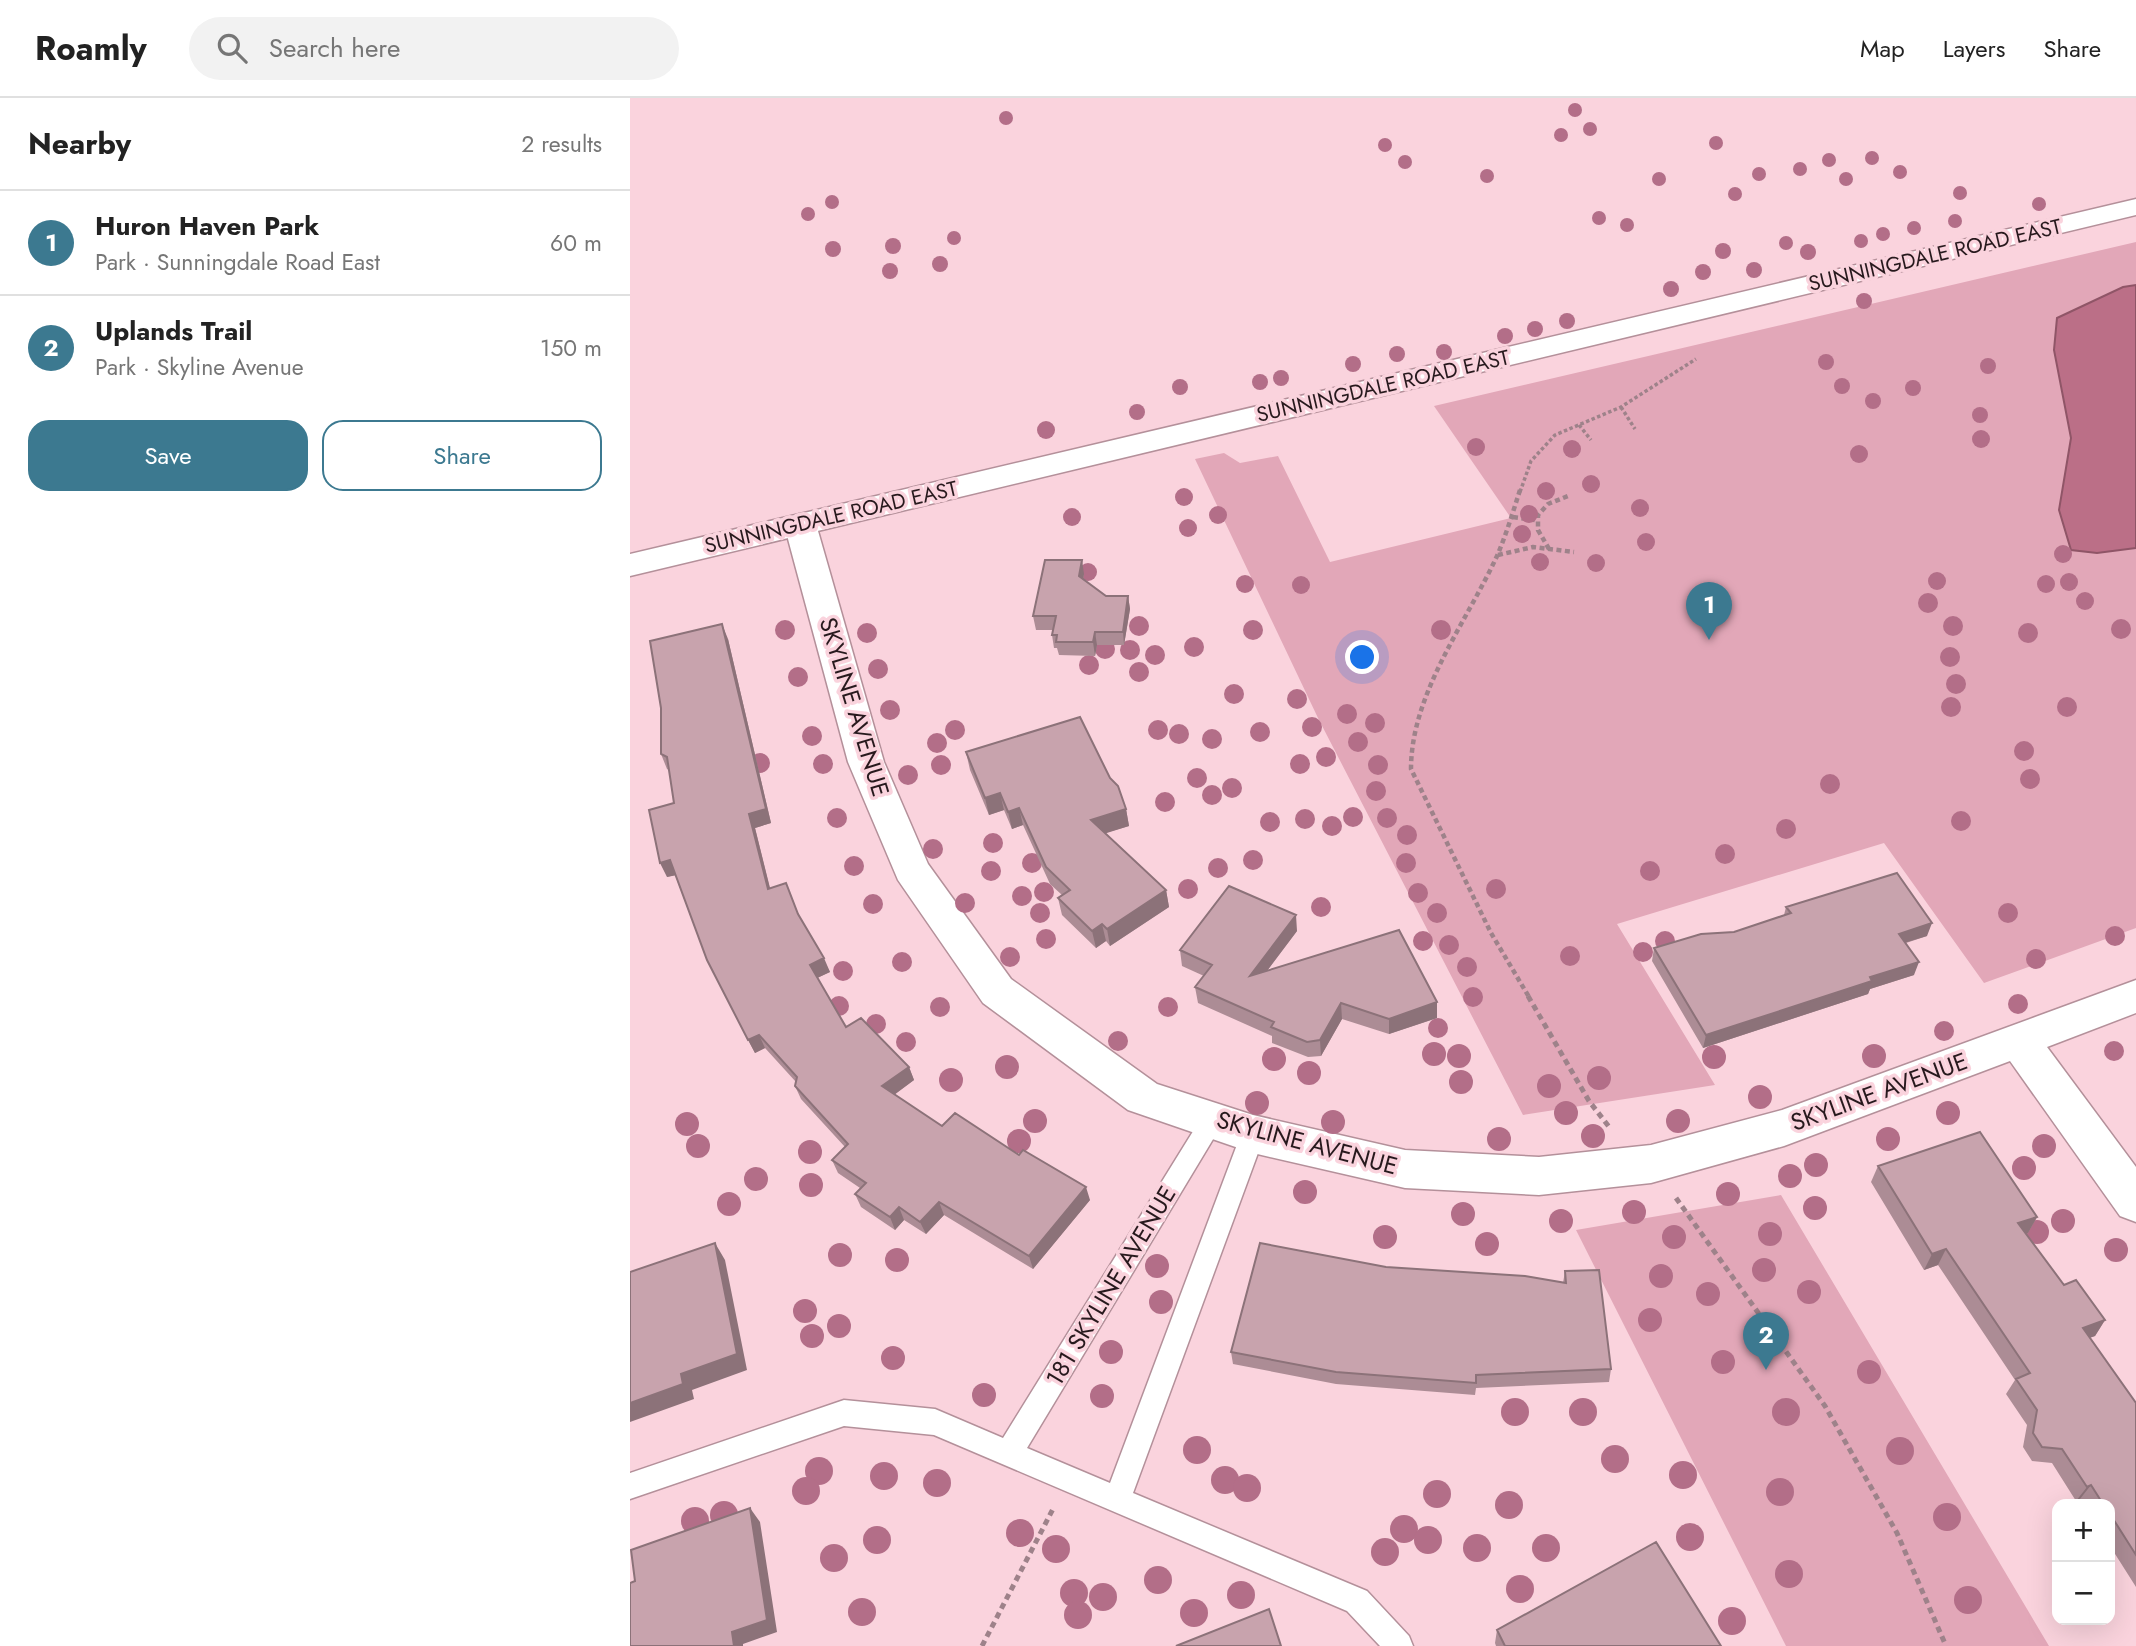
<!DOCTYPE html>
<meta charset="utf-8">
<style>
:root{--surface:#fff;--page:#f2f2f2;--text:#222;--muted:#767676;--line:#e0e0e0;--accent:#3c7990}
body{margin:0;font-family:Jost,sans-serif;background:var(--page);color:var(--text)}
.controls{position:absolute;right:21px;bottom:21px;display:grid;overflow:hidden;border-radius:14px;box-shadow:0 7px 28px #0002}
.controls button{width:63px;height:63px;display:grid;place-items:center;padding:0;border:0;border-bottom:2px solid var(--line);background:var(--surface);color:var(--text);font:35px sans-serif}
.you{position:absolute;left:733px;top:560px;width:24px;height:24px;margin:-18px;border:5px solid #fff;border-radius:50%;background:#1a73e8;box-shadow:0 0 0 10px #1a73e833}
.badge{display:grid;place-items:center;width:46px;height:46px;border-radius:50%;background:var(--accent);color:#fff;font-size:23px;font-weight:700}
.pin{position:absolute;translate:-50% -58px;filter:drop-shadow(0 2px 4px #0008)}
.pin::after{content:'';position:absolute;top:37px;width:24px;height:21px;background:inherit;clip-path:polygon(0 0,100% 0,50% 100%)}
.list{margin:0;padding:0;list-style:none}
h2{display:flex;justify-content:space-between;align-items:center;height:91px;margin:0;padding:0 28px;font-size:30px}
h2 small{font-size:23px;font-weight:400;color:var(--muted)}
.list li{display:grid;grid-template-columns:46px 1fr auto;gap:21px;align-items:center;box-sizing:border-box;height:105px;padding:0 28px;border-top:2px solid var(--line)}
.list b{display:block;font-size:26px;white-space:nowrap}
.list p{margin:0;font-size:23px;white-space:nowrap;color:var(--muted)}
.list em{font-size:23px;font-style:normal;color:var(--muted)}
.actions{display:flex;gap:14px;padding:21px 28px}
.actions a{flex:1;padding:16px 0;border:2px solid var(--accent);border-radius:21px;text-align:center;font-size:24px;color:var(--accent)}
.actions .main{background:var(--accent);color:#fff}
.icon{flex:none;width:38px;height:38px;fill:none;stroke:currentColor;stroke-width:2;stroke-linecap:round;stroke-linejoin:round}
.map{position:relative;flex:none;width:1506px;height:1548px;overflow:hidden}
header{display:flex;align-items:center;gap:42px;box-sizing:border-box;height:98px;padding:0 35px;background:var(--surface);border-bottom:2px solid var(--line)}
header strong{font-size:33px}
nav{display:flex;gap:38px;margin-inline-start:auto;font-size:24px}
.search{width:490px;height:63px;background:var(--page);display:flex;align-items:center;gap:18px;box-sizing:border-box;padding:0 24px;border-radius:38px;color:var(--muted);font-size:26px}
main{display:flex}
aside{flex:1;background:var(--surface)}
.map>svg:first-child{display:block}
.green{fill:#e2a7b8}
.water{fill:#bb6f87;stroke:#8f5567;stroke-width:2}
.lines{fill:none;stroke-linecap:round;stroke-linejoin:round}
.service-casing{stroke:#b4909a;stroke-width:3}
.tertiary-casing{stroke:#b4909a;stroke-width:3}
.secondary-casing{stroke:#b4909a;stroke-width:3}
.path-far2{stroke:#9e828a;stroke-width:3.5;stroke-dasharray:3.5 2.5;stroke-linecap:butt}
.path-far1{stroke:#9e828a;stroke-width:4.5;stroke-dasharray:5 3.5;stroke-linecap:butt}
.path{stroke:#9e828a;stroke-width:5;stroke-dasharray:6 4.5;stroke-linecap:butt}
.service{fill:#fff;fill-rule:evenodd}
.tertiary{fill:#fff;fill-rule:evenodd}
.secondary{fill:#fff;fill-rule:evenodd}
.tree{fill:#b36e88}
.wall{fill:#ac8c95}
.shaded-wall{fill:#8c7279}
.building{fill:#c8a3ad;stroke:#8c7279;stroke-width:2}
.labels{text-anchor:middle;stroke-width:7;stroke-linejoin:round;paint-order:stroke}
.far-street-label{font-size:21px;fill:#27191d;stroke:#fad3dd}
.street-label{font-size:24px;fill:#27191d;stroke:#fad3dd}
</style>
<header>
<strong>Roamly</strong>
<div class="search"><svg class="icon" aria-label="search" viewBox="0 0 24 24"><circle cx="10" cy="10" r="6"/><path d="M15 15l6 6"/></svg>Search here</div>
<nav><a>Map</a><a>Layers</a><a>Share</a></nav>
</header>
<main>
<aside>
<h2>Nearby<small>2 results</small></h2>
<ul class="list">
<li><span class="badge">1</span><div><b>Huron Haven Park</b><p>Park · Sunningdale Road East</p></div><em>60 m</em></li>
<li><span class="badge">2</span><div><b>Uplands Trail</b><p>Park · Skyline Avenue</p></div><em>150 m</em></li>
</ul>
<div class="actions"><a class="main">Save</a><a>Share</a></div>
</aside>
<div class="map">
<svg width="1506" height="1548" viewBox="0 0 1506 1548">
<rect width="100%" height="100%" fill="#fad3dd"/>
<path class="green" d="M 1506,144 L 1506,830 L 1354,885 L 1254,745 L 987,826 L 1085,987 L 893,1017 L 688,620 L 565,361 L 594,355 L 610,365 L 648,358 L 700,464 L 881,420 L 804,308 Z
M 1151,1097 L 1419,1548 L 1156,1548 L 946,1132 Z"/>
<path class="water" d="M 1506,187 L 1506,450 L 1467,455 L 1441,452 L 1429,412 L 1441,340 L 1424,252 L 1427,220 L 1493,189 Z"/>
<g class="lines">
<defs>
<path id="service" d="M 583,1011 L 591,1014 L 595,1021 L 591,1028 L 397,1350 L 480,1385 L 611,1036 L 615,1029 L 623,1026 L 631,1029 L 635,1036 L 503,1395 L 737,1493 L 779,1538 L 783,1548 L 750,1548 L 717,1513 L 304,1337 L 214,1328 L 0,1401 L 0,1375 L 214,1302 L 305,1311 L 373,1340 L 575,1014 Z"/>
<path id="tertiary" d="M 170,416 L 181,419 L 186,426 L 254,664 L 298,766 L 381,881 L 527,986 L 623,1017 L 775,1052 L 909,1059 L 1021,1047 L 1152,1012 L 1506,882 L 1506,915 L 1417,949 L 1506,1069 L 1506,1124 L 1490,1118 L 1380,963 L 1154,1048 L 1021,1085 L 909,1097 L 775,1090 L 623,1055 L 498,1012 L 353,905 L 268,782 L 218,664 L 154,426 L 159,419 Z"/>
<path id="secondary" d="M 1506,101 L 1506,117 L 0,478 L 0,456 Z"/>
</defs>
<use href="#service" class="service-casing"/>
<use href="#tertiary" class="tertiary-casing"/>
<use href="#secondary" class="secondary-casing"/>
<path class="path-far2" d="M 991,309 L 1005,331
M 949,327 L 961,342
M 890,394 L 901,363 L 925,337 L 991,309 L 1066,261"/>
<path class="path-far1" d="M 890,392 C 883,414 876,437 867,458 C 836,525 781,596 781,671 L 861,835 L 899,899
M 883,419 L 905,422
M 919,451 L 908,432 L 908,417 L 918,406 L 938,398
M 868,457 L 903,449 L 944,454"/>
<path class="path" d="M 898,898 L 959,1003 L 980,1030
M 1046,1100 L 1195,1308 L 1267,1435 L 1316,1548
M 352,1548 L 424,1409"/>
<use href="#service" class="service"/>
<use href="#tertiary" class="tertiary"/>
<use href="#secondary" class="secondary"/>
</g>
<g class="tree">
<circle cx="945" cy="12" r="7"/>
<circle cx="376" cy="20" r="7"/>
<circle cx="960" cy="31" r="7"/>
<circle cx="931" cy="37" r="7"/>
<circle cx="1086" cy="45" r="7"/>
<circle cx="755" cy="47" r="7"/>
<circle cx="1242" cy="60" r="7"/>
<circle cx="1199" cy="62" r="7"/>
<circle cx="775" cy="64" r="7"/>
<circle cx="1170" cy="71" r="7"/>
<circle cx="1270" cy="74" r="7"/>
<circle cx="1129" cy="76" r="7"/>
<circle cx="857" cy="78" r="7"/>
<circle cx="1029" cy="81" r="7"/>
<circle cx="1216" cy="81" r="7"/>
<circle cx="1330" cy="95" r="7"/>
<circle cx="1105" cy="96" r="7"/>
<circle cx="202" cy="104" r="7"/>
<circle cx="1409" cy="106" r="7"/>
<circle cx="178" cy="116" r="7"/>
<circle cx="969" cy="120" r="7"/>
<circle cx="1325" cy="123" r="7"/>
<circle cx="997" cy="127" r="7"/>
<circle cx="1284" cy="130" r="7"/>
<circle cx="1253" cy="136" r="7"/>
<circle cx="324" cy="140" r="7"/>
<circle cx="1231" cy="143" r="7"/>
<circle cx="1156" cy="145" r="7"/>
<circle cx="263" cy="148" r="8"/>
<circle cx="203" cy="151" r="8"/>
<circle cx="1093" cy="153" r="8"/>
<circle cx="1178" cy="154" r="8"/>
<circle cx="310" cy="166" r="8"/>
<circle cx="1124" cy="172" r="8"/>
<circle cx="260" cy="173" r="8"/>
<circle cx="1073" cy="174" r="8"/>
<circle cx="1041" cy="191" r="8"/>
<circle cx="1234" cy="203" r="8"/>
<circle cx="937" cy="223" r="8"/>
<circle cx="905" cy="231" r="8"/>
<circle cx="875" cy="238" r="8"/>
<circle cx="814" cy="254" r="8"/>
<circle cx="767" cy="256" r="8"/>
<circle cx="1196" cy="264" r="8"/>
<circle cx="723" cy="266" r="8"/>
<circle cx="1358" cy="268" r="8"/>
<circle cx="651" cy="280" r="8"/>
<circle cx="630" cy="284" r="8"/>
<circle cx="1212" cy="288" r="8"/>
<circle cx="550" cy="289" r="8"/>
<circle cx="1283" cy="290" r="8"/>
<circle cx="1243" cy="303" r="8"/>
<circle cx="507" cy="314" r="8"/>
<circle cx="1350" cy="317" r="8"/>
<circle cx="416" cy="332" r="9"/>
<circle cx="1351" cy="341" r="9"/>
<circle cx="846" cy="349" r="9"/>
<circle cx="942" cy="351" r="9"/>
<circle cx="1229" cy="356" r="9"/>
<circle cx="961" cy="386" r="9"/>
<circle cx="916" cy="393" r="9"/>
<circle cx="554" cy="399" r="9"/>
<circle cx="1010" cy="410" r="9"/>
<circle cx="899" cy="416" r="9"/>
<circle cx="588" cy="417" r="9"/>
<circle cx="442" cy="419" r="9"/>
<circle cx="558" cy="430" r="9"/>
<circle cx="892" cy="436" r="9"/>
<circle cx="1016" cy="444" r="9"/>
<circle cx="1433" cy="456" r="9"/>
<circle cx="910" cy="464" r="9"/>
<circle cx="966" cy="465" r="9"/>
<circle cx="458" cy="474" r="9"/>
<circle cx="1307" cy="483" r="9"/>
<circle cx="1439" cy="484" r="9"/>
<circle cx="615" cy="486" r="9"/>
<circle cx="1416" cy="486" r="9"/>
<circle cx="671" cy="487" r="9"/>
<circle cx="1455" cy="503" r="9"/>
<circle cx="1298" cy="505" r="10"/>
<circle cx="509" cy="528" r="10"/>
<circle cx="1323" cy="528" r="10"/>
<circle cx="1491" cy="531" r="10"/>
<circle cx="155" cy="532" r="10"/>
<circle cx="623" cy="532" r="10"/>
<circle cx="811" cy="532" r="10"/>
<circle cx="237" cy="535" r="10"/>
<circle cx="1398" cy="535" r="10"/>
<circle cx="564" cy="549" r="10"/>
<circle cx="475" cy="551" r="10"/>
<circle cx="500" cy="552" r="10"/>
<circle cx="525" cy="557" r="10"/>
<circle cx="1320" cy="559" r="10"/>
<circle cx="459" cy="567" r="10"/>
<circle cx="248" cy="571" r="10"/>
<circle cx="509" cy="574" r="10"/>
<circle cx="168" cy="579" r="10"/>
<circle cx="1326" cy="586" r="10"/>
<circle cx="604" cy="596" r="10"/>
<circle cx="667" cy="601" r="10"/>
<circle cx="1321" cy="609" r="10"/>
<circle cx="1437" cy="609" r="10"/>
<circle cx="260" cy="612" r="10"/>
<circle cx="717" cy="616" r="10"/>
<circle cx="745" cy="625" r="10"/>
<circle cx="682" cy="629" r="10"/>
<circle cx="325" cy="632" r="10"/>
<circle cx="528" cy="632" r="10"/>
<circle cx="630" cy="634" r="10"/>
<circle cx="549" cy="636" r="10"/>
<circle cx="182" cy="638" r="10"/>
<circle cx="582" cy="641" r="10"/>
<circle cx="728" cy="644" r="10"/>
<circle cx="307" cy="645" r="10"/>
<circle cx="1394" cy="653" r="10"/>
<circle cx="696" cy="659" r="10"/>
<circle cx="130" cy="665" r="10"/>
<circle cx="193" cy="666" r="10"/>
<circle cx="670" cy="666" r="10"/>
<circle cx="311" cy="667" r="10"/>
<circle cx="748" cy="667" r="10"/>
<circle cx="278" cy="677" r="10"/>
<circle cx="567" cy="680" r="10"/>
<circle cx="1400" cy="681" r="10"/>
<circle cx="1200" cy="686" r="10"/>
<circle cx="602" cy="690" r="10"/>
<circle cx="746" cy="693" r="10"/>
<circle cx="582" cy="697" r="10"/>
<circle cx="535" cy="704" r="10"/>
<circle cx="723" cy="719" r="10"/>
<circle cx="207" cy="720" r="10"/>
<circle cx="757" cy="720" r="10"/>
<circle cx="675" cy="721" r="10"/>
<circle cx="1331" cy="723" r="10"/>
<circle cx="640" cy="724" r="10"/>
<circle cx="702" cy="728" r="10"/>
<circle cx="1156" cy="731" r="10"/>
<circle cx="777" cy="737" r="10"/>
<circle cx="363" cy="745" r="10"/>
<circle cx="303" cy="751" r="10"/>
<circle cx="1095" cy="756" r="10"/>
<circle cx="623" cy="762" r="10"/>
<circle cx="402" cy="765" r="10"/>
<circle cx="776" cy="765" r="10"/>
<circle cx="224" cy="768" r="10"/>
<circle cx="588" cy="770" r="10"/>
<circle cx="361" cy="773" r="10"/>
<circle cx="1020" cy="773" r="10"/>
<circle cx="558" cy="791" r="10"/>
<circle cx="866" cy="791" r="10"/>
<circle cx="414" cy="794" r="10"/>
<circle cx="788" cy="795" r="10"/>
<circle cx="392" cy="798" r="10"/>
<circle cx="335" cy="805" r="10"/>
<circle cx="243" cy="806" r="10"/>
<circle cx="691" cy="809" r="10"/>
<circle cx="410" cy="815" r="10"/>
<circle cx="807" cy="815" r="10"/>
<circle cx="1378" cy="815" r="10"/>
<circle cx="1485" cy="838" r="10"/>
<circle cx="416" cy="841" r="10"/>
<circle cx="793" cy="843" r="10"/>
<circle cx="1035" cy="843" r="10"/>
<circle cx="819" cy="847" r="10"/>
<circle cx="1013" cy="854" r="10"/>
<circle cx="940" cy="858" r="10"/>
<circle cx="380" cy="859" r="10"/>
<circle cx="1406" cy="861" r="10"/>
<circle cx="272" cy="864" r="10"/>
<circle cx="837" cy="869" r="10"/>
<circle cx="213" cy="873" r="10"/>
<circle cx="843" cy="899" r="10"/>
<circle cx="1388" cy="906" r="10"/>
<circle cx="209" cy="908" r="10"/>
<circle cx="310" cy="909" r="10"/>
<circle cx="538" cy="909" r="10"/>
<circle cx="246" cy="926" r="10"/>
<circle cx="808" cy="930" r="10"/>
<circle cx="1314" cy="933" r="10"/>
<circle cx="488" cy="943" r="10"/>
<circle cx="276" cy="944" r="10"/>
<circle cx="1484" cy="953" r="10"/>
<circle cx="804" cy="956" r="12"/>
<circle cx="829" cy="958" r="12"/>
<circle cx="1244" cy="958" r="12"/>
<circle cx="1084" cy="959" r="12"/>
<circle cx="644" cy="961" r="12"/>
<circle cx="377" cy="969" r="12"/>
<circle cx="679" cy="975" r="12"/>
<circle cx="969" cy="980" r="12"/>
<circle cx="321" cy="982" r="12"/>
<circle cx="831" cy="984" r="12"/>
<circle cx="919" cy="988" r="12"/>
<circle cx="1130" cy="999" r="12"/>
<circle cx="627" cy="1005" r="12"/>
<circle cx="936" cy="1015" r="12"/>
<circle cx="1318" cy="1015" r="12"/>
<circle cx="405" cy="1023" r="12"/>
<circle cx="1048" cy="1023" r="12"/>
<circle cx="703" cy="1024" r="12"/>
<circle cx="57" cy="1026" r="12"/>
<circle cx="963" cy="1038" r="12"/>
<circle cx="869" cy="1041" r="12"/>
<circle cx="1258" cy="1041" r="12"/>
<circle cx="389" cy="1043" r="12"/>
<circle cx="68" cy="1048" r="12"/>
<circle cx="1414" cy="1048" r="12"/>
<circle cx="180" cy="1054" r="12"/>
<circle cx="1186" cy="1067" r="12"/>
<circle cx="1394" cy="1070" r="12"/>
<circle cx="1160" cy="1078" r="12"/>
<circle cx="126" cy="1081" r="12"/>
<circle cx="181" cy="1087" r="12"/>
<circle cx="675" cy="1094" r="12"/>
<circle cx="1098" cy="1096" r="12"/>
<circle cx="99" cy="1106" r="12"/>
<circle cx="1185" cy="1110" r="12"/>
<circle cx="1004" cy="1114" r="12"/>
<circle cx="833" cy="1116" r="12"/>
<circle cx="931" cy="1123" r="12"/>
<circle cx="1433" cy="1123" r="12"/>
<circle cx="1407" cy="1134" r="12"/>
<circle cx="1140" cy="1136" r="12"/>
<circle cx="755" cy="1139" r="12"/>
<circle cx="1044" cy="1139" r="12"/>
<circle cx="857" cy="1146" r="12"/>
<circle cx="1486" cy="1152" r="12"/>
<circle cx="210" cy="1157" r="12"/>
<circle cx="267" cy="1162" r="12"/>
<circle cx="527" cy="1168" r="12"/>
<circle cx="1134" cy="1172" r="12"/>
<circle cx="1031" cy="1178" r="12"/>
<circle cx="1179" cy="1194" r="12"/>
<circle cx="1078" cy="1196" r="12"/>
<circle cx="531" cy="1204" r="12"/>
<circle cx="175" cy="1213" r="12"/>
<circle cx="1020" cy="1222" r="12"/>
<circle cx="209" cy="1228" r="12"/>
<circle cx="182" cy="1238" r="12"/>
<circle cx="481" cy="1254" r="12"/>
<circle cx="263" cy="1260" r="12"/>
<circle cx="1093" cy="1264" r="12"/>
<circle cx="1239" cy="1274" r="12"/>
<circle cx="354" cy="1297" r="12"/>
<circle cx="472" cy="1298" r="12"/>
<circle cx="885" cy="1314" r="14"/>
<circle cx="953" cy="1314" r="14"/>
<circle cx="1156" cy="1314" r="14"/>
<circle cx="567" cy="1352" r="14"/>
<circle cx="1270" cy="1353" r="14"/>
<circle cx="985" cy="1361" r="14"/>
<circle cx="189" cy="1373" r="14"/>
<circle cx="1053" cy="1377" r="14"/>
<circle cx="254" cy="1378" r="14"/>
<circle cx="595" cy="1382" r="14"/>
<circle cx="307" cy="1385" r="14"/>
<circle cx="617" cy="1390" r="14"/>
<circle cx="176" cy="1393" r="14"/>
<circle cx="1150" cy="1394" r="14"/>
<circle cx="807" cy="1396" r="14"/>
<circle cx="879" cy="1407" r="14"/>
<circle cx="94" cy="1417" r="14"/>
<circle cx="1317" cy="1419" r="14"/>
<circle cx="65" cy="1423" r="14"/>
<circle cx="774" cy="1431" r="14"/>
<circle cx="390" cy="1435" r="14"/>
<circle cx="1060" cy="1439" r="14"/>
<circle cx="247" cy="1442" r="14"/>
<circle cx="798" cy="1442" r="14"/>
<circle cx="847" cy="1450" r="14"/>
<circle cx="916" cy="1450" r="14"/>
<circle cx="426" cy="1451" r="14"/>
<circle cx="755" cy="1454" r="14"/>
<circle cx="204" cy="1460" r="14"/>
<circle cx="1159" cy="1476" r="14"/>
<circle cx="528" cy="1482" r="14"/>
<circle cx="890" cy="1491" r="14"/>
<circle cx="444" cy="1495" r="14"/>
<circle cx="611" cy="1497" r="14"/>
<circle cx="473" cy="1499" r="14"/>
<circle cx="1338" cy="1502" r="14"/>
<circle cx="232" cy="1514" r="14"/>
<circle cx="564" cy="1515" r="14"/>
<circle cx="448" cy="1517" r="14"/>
<circle cx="1102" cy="1523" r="14"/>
</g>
<path class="wall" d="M 454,476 L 453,481 L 476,498 L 498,498 L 500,511 L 494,547 L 467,547 L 465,558 L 429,557 L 427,550 L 424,550 L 422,537 L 423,532 L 406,532 L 403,518 Z
M 98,541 L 141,725 L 125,730 L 140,791 L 168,816 L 200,874 L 187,880 L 216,929 L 279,969 L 284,982 L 264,997 L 312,1028 L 460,1102 L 403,1171 L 314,1117 L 296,1136 L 274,1122 L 265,1132 L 231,1109 L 225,1096 L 230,1090 L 208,1075 L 202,1062 L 215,1049 L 171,1001 L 165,988 L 166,984 L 135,950 L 125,955 L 77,862 L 45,777 L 37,779 L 44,705 L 39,672 L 37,671 L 31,656 L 31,610 Z
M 336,654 L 480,680 L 496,711 L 499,728 L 475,735 L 536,792 L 539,809 L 480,848 L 476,843 L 466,850 L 432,817 L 428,800 L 432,797 L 420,786 L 393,727 L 382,731 L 374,712 L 359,717 L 340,672 Z
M 1156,809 L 1297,838 L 1276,845 L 1284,877 L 1240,891 L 1238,896 L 1073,950 L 1022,863 L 1024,850 L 1104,834 L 1154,817 Z
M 667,833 L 637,873 L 807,920 L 759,936 L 712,921 L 691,958 L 678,959 L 642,945 L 642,938 L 568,905 L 565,889 L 574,878 L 552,868 L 550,852 Z
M 1248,1068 L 1407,1119 L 1398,1135 L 1396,1136 L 1434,1187 L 1475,1222 L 1465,1238 L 1459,1240 L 1506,1305 L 1506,1489 L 1480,1448 L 1480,1406 L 1453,1406 L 1450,1401 L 1446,1403 L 1422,1365 L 1402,1363 L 1393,1349 L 1397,1327 L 1376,1296 L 1385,1282 L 1308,1167 L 1294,1172 L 1241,1084 Z
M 756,1169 L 933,1185 L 935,1173 L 981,1271 L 979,1284 L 846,1290 L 845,1297 L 706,1286 L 603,1266 L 601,1254 Z
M 867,1532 L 1091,1548 L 866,1548 L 865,1545 Z"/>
<path class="shaded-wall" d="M 452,462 L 454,476 L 451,491 L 449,478 Z
M 498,498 L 500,511 L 494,547 L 493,534 Z
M 92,526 L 98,541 L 141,725 L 125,730 L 144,806 L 138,791 L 119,716 Z
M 465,534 L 467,547 L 465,558 L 463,544 Z
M 370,695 L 374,712 L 359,717 L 355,700 Z
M 389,710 L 393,727 L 382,731 L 378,714 Z
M 496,711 L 499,728 L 464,739 L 461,722 Z
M 40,762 L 47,777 L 37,779 L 30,765 Z
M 536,792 L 539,809 L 480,848 L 477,831 Z
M 666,817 L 667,833 L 621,894 L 620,878 Z
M 1302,825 L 1297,838 L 1264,848 L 1269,836 Z
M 472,826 L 476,843 L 466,850 L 462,833 Z
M 194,860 L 200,874 L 185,881 L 180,867 Z
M 1289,864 L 1284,877 L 1240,891 L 1238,896 L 1073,950 L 1076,937 L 1240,879 Z
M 807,904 L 807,920 L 759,936 L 759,921 Z
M 711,905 L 712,921 L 691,958 L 690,942 Z
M 129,937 L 135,950 L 125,955 L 118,942 Z
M 279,969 L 284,982 L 257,1002 L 252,988 Z
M 456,1089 L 460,1102 L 403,1171 L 399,1158 Z
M 309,1104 L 314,1117 L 296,1136 L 290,1124 Z
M 269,1109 L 274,1122 L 265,1132 L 260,1119 Z
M 1407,1119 L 1398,1135 L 1379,1142 L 1388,1125 Z
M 85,1145 L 95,1162 L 117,1272 L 62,1292 L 64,1301 L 0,1324 L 0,1305 Z
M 1316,1151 L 1308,1167 L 1294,1172 L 1302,1156 Z
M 1475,1222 L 1465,1238 L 1442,1246 L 1453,1230 Z
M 1461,1387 L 1450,1401 L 1446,1403 L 1457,1389 Z
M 120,1410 L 130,1424 L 147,1534 L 113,1546 L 113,1548 L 104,1548 L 102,1534 Z"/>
<path class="building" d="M 415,462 L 452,462 L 449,478 L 476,498 L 498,498 L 493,534 L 465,534 L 463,544 L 426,544 L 427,537 L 422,537 L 426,518 L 403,518 Z
M 92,526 L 136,711 L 119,716 L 138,791 L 156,785 L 168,816 L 194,860 L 180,867 L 216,929 L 231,920 L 279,969 L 252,988 L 312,1028 L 325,1015 L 389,1057 L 393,1052 L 456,1089 L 399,1158 L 309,1104 L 290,1124 L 269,1109 L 260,1119 L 225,1096 L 236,1085 L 202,1062 L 218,1046 L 165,988 L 167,979 L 129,937 L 118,942 L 77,862 L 40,762 L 30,765 L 19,712 L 44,705 L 37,659 L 31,656 L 31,610 L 20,543 Z
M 450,619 L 480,680 L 488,688 L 496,711 L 461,722 L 536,792 L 477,831 L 472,826 L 462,833 L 428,800 L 440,792 L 416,769 L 389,710 L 378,714 L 370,695 L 355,700 L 336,654 Z
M 1267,775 L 1302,825 L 1269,836 L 1289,864 L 1240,879 L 1242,883 L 1076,937 L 1024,850 L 1071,836 L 1104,834 L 1161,815 L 1156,809 Z
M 599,788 L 666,817 L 620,878 L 769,832 L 807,904 L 759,921 L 711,905 L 690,942 L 677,944 L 641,929 L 644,924 L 565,889 L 582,867 L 550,852 Z
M 1350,1034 L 1407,1119 L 1388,1125 L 1434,1187 L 1446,1182 L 1475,1222 L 1453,1230 L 1506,1305 L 1506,1457 L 1480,1416 L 1480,1406 L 1473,1406 L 1461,1387 L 1457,1389 L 1432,1351 L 1412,1349 L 1403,1335 L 1407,1312 L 1386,1281 L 1400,1275 L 1316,1151 L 1302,1156 L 1248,1068 Z
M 85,1145 L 107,1256 L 51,1276 L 53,1286 L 0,1305 L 0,1174 Z
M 630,1145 L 756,1169 L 895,1178 L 936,1185 L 935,1173 L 969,1172 L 981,1271 L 846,1277 L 846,1285 L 706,1274 L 601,1254 Z
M 120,1410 L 137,1522 L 102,1534 L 104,1548 L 0,1548 L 0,1485 L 5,1483 L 1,1452 Z
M 1026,1444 L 1091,1548 L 875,1548 L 867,1532 Z
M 639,1511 L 651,1548 L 546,1548 Z"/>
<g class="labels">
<g class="far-street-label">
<text transform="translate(1305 157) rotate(-13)" y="7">SUNNINGDALE ROAD EAST</text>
<text transform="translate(753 288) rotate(-13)" y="7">SUNNINGDALE ROAD EAST</text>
<text transform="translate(201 419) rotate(-13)" y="7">SUNNINGDALE ROAD EAST</text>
</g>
<g class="street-label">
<text transform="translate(224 609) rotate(73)" y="8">SKYLINE AVENUE</text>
<text transform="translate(1249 994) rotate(-20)" y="8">SKYLINE AVENUE</text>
<text transform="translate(677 1045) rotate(15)" y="8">SKYLINE AVENUE</text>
<text transform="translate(481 1188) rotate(-59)" y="8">181 SKYLINE AVENUE</text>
</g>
</g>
</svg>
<div class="controls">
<button>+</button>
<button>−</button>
</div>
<div class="you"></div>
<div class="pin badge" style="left:1079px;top:542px">1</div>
<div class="pin badge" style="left:1136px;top:1272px">2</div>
</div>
</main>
